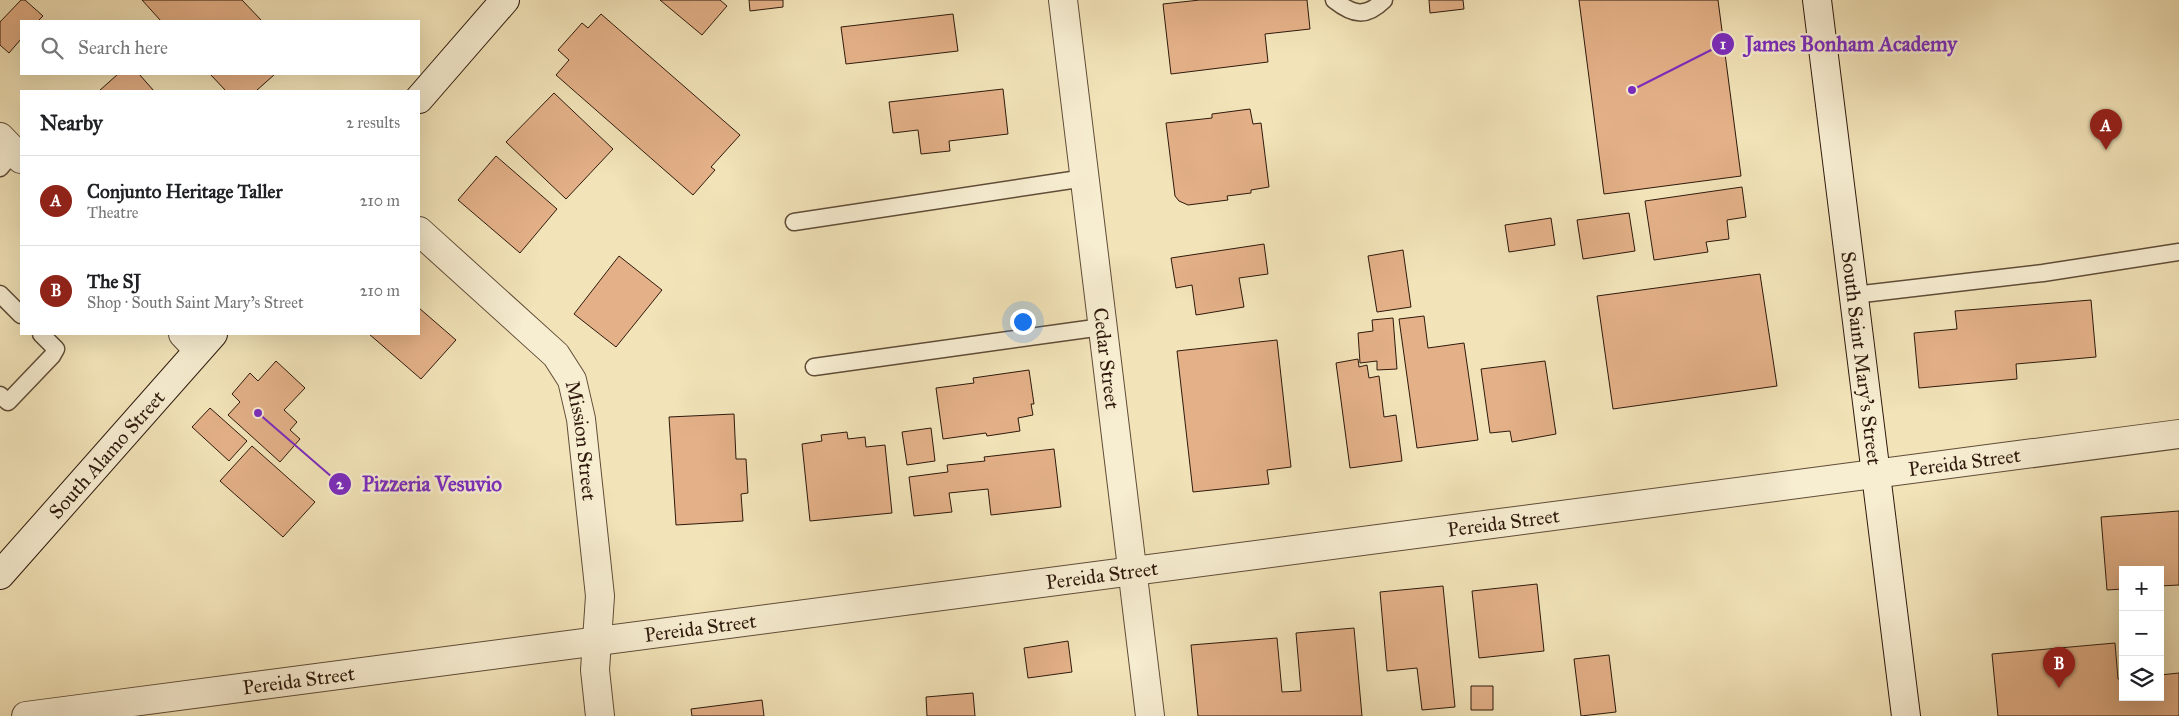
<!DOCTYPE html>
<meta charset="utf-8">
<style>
:root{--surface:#fff;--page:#f6f6f6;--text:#202124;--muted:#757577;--line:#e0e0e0;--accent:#8f2418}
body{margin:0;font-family:"IM FELL Great Primer",serif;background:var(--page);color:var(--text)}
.controls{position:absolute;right:15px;bottom:15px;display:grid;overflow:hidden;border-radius:0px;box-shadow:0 5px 20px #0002}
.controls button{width:45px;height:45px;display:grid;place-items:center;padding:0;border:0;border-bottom:1px solid var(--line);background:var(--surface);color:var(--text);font:25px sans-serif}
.you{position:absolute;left:1022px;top:321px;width:18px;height:18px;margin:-12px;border:4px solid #fff;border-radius:50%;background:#1a73e8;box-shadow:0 0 0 8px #1a73e833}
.badge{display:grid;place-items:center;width:32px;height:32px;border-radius:50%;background:var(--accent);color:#fff;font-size:16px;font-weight:700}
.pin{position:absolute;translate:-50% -41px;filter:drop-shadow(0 1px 2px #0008)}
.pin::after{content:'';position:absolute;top:26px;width:18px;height:15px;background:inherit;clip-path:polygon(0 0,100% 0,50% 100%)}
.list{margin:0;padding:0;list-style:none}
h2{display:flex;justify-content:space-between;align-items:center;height:65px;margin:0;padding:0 20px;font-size:21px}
h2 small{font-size:16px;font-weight:400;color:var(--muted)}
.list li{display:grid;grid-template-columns:32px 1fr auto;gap:15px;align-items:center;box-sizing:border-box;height:90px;padding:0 20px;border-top:1px solid var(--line)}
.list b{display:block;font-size:19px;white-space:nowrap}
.list p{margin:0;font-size:16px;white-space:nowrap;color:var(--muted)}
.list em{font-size:16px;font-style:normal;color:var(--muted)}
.icon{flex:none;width:28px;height:28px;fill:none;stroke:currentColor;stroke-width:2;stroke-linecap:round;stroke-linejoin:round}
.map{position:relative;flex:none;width:2179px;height:716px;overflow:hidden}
.search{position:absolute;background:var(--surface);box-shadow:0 5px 20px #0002;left:20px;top:20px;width:400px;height:55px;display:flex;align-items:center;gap:12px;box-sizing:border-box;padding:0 18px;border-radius:0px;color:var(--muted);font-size:19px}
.panel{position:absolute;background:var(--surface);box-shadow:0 5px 20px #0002;left:20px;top:90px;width:400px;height:245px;border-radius:0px}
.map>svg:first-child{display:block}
.building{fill:#e3b087;stroke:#2e190c}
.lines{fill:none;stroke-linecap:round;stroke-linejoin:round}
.service-casing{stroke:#5f4c37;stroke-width:19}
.minor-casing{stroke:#5f4c37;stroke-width:30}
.tertiary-casing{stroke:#5f4c37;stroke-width:30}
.secondary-casing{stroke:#2e190c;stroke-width:30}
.service{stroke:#f7edd1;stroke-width:16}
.minor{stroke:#f7edd1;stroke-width:28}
.tertiary{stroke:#f7edd1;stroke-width:28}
.secondary{stroke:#f7edd1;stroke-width:28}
.labels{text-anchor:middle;stroke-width:5;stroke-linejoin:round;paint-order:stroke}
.street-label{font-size:20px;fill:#2e190c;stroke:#f7edd1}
.leader{fill:none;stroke:#7b2cbf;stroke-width:2}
.callout-dot{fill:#7b2cbf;stroke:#f7edd1;stroke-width:2}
.mark-label{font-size:15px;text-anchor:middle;font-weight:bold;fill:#fff}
.callout-label{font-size:21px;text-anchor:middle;font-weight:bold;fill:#7b2cbf;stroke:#f7edd1;stroke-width:5;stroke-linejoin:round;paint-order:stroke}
</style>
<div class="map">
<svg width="2179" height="716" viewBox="0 0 2179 716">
<rect width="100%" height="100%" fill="#f2e3b8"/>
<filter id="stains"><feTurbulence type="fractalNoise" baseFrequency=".004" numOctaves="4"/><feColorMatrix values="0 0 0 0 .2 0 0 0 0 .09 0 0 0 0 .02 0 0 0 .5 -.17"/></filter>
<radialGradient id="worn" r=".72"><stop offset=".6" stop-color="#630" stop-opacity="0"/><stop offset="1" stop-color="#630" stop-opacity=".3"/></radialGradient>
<path class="building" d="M 21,0 L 25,0 L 43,16 L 38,21 L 21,21 L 21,39 L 9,53 L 0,45 L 0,22 Z
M 142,0 L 242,0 L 262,21 L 161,21 Z
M 660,0 L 720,0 L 727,6 L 702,35 Z
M 749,0 L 783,0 L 783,7 L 750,11 Z
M 1200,0 L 1307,0 L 1310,29 L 1265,34 L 1268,62 L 1171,74 L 1163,4 Z
M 1429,0 L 1463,0 L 1464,9 L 1430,13 Z
M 1579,0 L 1718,0 L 1741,176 L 1604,194 Z
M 601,14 L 740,135 L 711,167 L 715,170 L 693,195 L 556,75 L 569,60 L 558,50 L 582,23 L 588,28 Z
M 953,14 L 958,51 L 846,64 L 841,27 Z
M 118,74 L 139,74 L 154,91 L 99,91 Z
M 210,74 L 275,74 L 256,91 L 226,91 Z
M 1003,89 L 1008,134 L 949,141 L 950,151 L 921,154 L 918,130 L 893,133 L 889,102 Z
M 554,93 L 613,149 L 566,199 L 506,142 Z
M 1250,109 L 1253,124 L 1261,123 L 1269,187 L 1251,190 L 1251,193 L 1227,196 L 1228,200 L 1188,205 L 1179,201 L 1175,196 L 1166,123 L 1212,118 L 1212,114 Z
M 496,156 L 557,209 L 520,253 L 458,200 Z
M 1742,187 L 1746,217 L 1727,220 L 1729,239 L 1706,242 L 1708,252 L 1654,260 L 1645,201 Z
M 1629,213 L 1635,251 L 1583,259 L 1577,220 Z
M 1551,218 L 1555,245 L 1509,252 L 1505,225 Z
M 1264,244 L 1268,274 L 1239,278 L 1244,307 L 1196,315 L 1192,285 L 1176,288 L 1171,258 Z
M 1403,250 L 1411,307 L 1377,312 L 1368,256 Z
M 619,256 L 662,290 L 616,347 L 574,314 Z
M 1760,274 L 1777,386 L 1613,409 L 1597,296 Z
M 2091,300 L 2096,357 L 2016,364 L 2017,379 L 1919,388 L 1914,333 L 1957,329 L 1955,311 Z
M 419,308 L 456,340 L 421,379 L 369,334 L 419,334 Z
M 1424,316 L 1428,348 L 1464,343 L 1478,440 L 1417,448 L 1399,319 Z
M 1393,318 L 1397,369 L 1377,370 L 1377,361 L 1360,363 L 1358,333 L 1373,331 L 1372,320 Z
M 1277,340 L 1291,467 L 1267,470 L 1269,484 L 1193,492 L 1177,351 Z
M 1358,359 L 1359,367 L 1367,365 L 1369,378 L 1379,376 L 1384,417 L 1396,415 L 1402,461 L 1350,468 L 1336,363 Z
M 276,361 L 305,388 L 284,410 L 297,422 L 290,430 L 300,439 L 280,462 L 228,415 L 240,402 L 232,394 L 250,373 L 258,381 Z
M 1545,361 L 1556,434 L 1512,442 L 1510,431 L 1490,433 L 1481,369 Z
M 1029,370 L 1034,404 L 1031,404 L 1033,415 L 1018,418 L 1020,431 L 987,436 L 986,433 L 943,439 L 936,388 L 974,383 L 973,378 Z
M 210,408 L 247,441 L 229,461 L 192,427 Z
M 734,414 L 736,459 L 746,459 L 748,493 L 741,494 L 743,521 L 676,525 L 669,417 Z
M 931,428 L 935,461 L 907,465 L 902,432 Z
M 847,432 L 848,439 L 865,437 L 866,447 L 885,445 L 892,513 L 810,521 L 802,444 L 822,441 L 821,435 Z
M 252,446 L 315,502 L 283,537 L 220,481 Z
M 1054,449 L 1061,507 L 991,515 L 988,489 L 949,493 L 952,512 L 914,516 L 909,477 L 948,472 L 947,465 L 985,461 L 984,457 Z
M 2179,511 L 2179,585 L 2160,586 L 2160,570 L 2123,570 L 2123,589 L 2107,590 L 2101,517 Z
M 1537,584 L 1544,651 L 1479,658 L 1472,591 Z
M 1443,586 L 1455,707 L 1422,710 L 1417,668 L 1387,671 L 1380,592 Z
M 1354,628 L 1362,716 L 1198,716 L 1191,645 L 1277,638 L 1282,692 L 1301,691 L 1296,633 Z
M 1068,641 L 1072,672 L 1028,678 L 1024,648 Z
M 2115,643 L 2118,679 L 2123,679 L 2123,697 L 2160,697 L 2160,675 L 2179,673 L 2179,716 L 1998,716 L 1992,654 Z
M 1609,655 L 1616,712 L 1581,716 L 1574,659 Z
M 1471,686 L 1493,686 L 1493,710 L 1471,710 Z
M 973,693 L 975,716 L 927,716 L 926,697 Z
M 762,700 L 764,716 L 692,716 L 691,709 Z"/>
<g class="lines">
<defs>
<path id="service" d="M 1334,0 C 1353,15 1366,18 1384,0
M 0,168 L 14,152
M 794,222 L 1085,178
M 0,294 L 21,315
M 1854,295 L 2043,273 L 2179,252
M 814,367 L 1102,327
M 0,395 L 8,402 L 52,356 L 56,349 L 41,334"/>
<g id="minor">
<path id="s1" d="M 1063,0 L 1150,716"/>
<path d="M 0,137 L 21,159"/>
<path id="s2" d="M 419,231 L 556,355 L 572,380 L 581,419 L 600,596 L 595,670 L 600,716"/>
<path d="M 183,334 L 198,350"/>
</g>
<g id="tertiary">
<path id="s3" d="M 26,716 L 2179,434"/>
</g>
<g id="secondary">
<path id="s4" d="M 1817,0 L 1906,716"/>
<path d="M 419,99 L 505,0"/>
<path id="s5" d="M 0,575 L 213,334"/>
</g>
</defs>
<use href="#service" class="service-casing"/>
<use href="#minor" class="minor-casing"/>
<use href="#tertiary" class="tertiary-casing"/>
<use href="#secondary" class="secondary-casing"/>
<use href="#service" class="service"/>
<use href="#minor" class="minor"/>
<use href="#tertiary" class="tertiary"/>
<use href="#secondary" class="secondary"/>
</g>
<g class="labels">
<g class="street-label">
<text dy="7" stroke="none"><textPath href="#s1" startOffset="361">Cedar Street</textPath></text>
<text dy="7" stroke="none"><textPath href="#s4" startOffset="361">South Saint Mary's Street</textPath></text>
<text dy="7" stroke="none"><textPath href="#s2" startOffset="276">Mission Street</textPath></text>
<text dy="7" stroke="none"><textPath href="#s5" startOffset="161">South Alamo Street</textPath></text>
<text dy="7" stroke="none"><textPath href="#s3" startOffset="1955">Pereida Street</textPath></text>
<text dy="7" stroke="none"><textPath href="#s3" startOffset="1490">Pereida Street</textPath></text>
<text dy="7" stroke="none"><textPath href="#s3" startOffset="1085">Pereida Street</textPath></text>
<text dy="7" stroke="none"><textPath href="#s3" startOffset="680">Pereida Street</textPath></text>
<text dy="7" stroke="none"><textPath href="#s3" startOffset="275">Pereida Street</textPath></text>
</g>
</g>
<path class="leader" d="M1632 90L1723 44M258 413L340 484"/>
<g class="callout-dot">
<circle cx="1632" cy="90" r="5"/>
<circle cx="258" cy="413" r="5"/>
<circle cx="1723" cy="44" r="12"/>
<circle cx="340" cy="484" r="12"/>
</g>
<g class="mark-label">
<text x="1723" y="49">1</text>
<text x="340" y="489">2</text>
</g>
<g class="callout-label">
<text x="1851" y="51">James Bonham Academy</text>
<text x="432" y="491">Pizzeria Vesuvio</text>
</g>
<rect width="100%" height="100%" filter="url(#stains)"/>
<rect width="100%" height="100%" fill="url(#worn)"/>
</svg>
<div class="controls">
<button>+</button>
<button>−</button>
<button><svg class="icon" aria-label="layers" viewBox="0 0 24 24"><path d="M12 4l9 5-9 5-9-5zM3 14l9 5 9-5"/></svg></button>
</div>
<div class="you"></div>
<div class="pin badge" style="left:2106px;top:150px">A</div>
<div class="pin badge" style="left:2059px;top:688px">B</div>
<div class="search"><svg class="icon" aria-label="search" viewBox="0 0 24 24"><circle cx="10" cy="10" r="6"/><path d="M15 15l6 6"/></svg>Search here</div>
<section class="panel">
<h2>Nearby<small>2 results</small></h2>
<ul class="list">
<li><span class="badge">A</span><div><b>Conjunto Heritage Taller</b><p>Theatre</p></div><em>210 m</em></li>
<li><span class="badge">B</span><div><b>The SJ</b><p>Shop · South Saint Mary's Street</p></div><em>210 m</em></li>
</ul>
</section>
</div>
